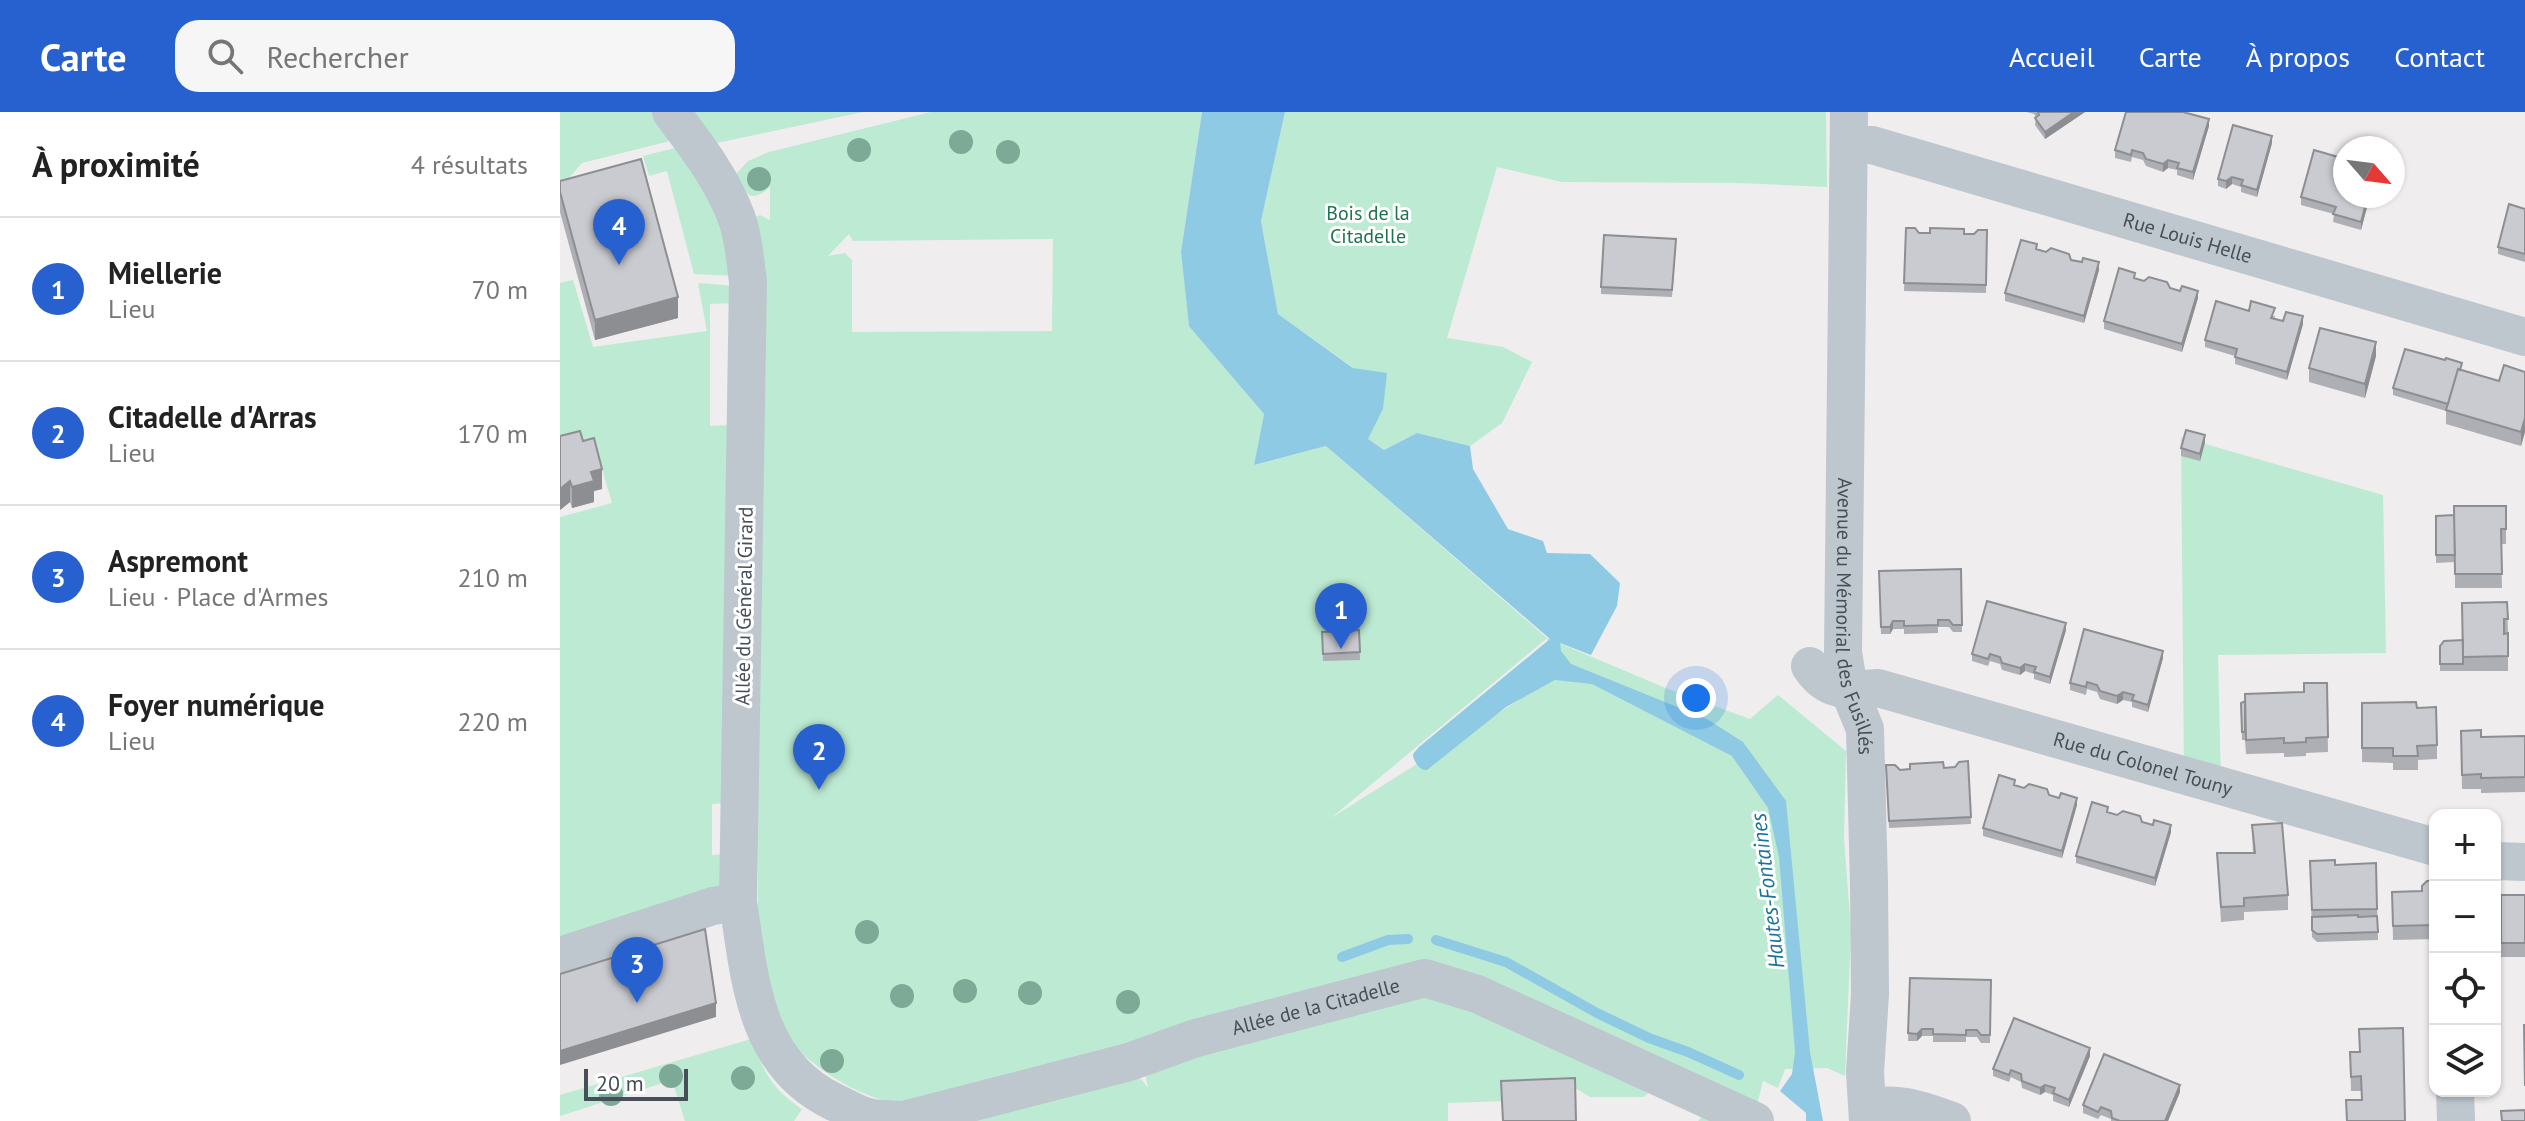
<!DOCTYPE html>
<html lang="fr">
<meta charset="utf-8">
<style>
:root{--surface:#fff;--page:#f6f6f6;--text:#222;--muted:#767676;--line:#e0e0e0;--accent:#2761cf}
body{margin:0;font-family:"PT Sans",sans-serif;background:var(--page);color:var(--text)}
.controls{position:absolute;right:24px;bottom:24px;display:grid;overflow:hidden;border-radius:16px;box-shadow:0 2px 6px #0004}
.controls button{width:72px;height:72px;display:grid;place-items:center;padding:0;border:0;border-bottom:2px solid var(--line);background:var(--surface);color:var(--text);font:40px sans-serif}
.compass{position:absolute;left:1773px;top:24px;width:72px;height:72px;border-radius:50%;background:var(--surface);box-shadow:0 2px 6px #0004;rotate:118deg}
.scale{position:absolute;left:24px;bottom:20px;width:104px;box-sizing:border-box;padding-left:8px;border:4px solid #464e58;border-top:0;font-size:22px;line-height:28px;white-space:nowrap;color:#464e58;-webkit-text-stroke:6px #fff;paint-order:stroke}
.you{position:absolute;left:1136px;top:586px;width:28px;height:28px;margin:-20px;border:6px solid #fff;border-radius:50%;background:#1a73e8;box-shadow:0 0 0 12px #1a73e833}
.badge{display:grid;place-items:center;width:52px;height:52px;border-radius:50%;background:var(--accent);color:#fff;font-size:26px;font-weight:700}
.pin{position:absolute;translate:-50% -66px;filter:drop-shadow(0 2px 4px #0008)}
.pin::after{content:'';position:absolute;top:42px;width:28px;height:24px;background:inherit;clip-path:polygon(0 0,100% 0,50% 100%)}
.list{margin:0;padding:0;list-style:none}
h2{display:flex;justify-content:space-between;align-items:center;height:104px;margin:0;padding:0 32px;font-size:34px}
h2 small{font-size:26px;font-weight:400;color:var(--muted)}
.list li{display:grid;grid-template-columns:52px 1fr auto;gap:24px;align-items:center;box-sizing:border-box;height:144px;padding:0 32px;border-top:2px solid var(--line)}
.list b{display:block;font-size:30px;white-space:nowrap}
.list p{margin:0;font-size:26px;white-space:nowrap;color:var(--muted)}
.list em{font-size:26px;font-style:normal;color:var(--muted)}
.icon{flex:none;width:44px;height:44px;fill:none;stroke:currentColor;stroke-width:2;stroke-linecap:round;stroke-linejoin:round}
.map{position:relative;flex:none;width:1965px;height:1009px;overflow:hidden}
header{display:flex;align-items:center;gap:48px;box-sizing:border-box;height:112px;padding:0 40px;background:var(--accent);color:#fff}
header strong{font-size:38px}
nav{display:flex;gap:44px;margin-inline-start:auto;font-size:28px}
.search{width:560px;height:72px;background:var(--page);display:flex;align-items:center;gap:20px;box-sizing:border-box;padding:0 28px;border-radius:24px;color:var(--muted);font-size:30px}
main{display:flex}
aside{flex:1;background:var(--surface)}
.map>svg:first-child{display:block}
.green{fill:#bdead3;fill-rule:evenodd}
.water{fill:#8ecae4}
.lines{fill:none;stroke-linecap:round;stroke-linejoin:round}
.stream{stroke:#8ecae4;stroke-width:10}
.minor{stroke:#bec6ce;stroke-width:38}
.tree{fill:#7caa97}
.wall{fill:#aeafb4}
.shaded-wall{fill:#8d8e92}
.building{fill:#cacbd1;stroke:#8d8e92;stroke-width:2}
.labels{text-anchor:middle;stroke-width:6;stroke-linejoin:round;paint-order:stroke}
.park-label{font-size:20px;fill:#1d7350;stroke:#fff}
.street-label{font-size:20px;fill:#464e58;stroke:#fff}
.water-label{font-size:22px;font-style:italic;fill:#17749b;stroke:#fff}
</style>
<header>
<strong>Carte</strong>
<div class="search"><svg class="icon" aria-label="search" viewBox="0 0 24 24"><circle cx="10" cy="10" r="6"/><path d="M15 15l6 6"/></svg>Rechercher</div>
<nav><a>Accueil</a><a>Carte</a><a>À propos</a><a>Contact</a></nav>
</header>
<main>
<aside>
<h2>À proximité<small>4 résultats</small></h2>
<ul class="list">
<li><span class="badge">1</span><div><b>Miellerie</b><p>Lieu</p></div><em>70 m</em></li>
<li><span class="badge">2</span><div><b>Citadelle d'Arras</b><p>Lieu</p></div><em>170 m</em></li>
<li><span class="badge">3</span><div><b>Aspremont</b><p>Lieu · Place d'Armes</p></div><em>210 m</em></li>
<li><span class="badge">4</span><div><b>Foyer numérique</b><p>Lieu</p></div><em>220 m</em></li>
</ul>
</aside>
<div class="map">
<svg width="1965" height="1009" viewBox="0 0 1965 1009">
<rect width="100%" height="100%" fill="#efeded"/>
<path class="green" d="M 0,0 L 94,0 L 114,28 L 22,51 L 0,76 Z
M 127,0 L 303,0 L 152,32 Z
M 371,0 L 642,0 L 621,140 L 629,213 L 704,302 L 694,353 L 766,334 L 987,526 L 1108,577 L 1190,607 L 1218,583 L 1286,639 L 1284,726 L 1291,819 L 1285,964 L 1267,956 L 1225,957 L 1218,976 L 1203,969 L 1196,997 L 1189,1009 L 1138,1009 L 1153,992 L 1106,969 L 1083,985 L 1030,985 L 1017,977 L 974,978 L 976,988 L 888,991 L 888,1009 L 410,1009 L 572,963 L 582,968 L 588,976 L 582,945 L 583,929 L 346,993 C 307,987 278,971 247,946 C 241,940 234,935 230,928 C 208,890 203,846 198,803 L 199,183 L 193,112 L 195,105 L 200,103 L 210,108 L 210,75 C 191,92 185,83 176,62 L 188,49 L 209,40 ZM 289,122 L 293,129 L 493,127 L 492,219 L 292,220 L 292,148 L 285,141 L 268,144 ZM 987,527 L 994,566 L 771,706 L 986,527 Z
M 725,0 L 1266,0 L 1267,75 L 1179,71 L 1002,70 L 937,55 L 887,226 L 943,235 L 972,250 L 942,311 L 910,334 L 857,321 L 824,338 L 807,327 L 823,297 L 794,256 L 718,202 L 701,109 Z
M 119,35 L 153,90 L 174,164 L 134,162 L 107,59 L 89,64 L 83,44 Z
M 13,168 L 33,235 L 147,219 L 138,171 L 176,174 L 173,191 L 150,192 L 150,314 L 171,313 L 169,691 L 152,692 L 152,743 L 166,742 L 164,781 L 0,824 L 0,405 L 52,391 L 34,330 L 0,339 L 0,171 Z
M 1621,325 L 1823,383 L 1826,541 L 1658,543 L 1661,673 L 1624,662 Z
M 191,927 C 204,960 212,977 242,997 L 234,1009 L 125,1009 L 112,968 L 0,1004 L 0,983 Z"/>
<path class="water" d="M 642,0 L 725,0 L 701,109 L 718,202 L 793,256 L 827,261 L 823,297 L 808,327 L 824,338 L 857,321 L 910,334 L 913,357 L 948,417 L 983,429 L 987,441 L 1030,442 L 1060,471 L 1057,494 L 1031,543 L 1000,531 L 1001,539 L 1011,552 L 1147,607 L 1183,630 L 1226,689 L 1250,940 L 1263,1009 L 1246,1009 L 1246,1001 L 1220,979 L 1232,962 L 1235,940 L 1219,745 L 1208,696 L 1172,644 L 1032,572 L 995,568 L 946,595 L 867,658 C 860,659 853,649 853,642 L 859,635 L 990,527 L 766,334 L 694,353 L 704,302 L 629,214 L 621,140 Z"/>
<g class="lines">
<path class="stream" d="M 876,828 L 946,850 L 1037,901 L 1089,926 L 1128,940 L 1179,963
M 782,845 L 828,828 L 848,827"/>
<g class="minor">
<path id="s1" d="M 111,0 C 136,33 163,68 177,107 C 184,127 185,149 188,169 L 178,790 C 190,867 194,952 274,990 C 285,995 296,1002 308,1005 C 319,1008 332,1007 344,1008 L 569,950 L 636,926 L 865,866 L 917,882 L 1195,1009"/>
<path id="s2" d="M 1289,0 L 1283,540 L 1289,578 L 1305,617 L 1309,773 L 1310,882 L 1305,960 L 1308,1009"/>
<path id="s3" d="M 1289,33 L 1312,33 L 1965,225"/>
<path id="s4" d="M 1250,554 C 1268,582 1289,578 1318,576 L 1875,735"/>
<path d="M 1935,749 L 1965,750"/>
<path d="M 0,844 L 153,794 L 178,790"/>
<path d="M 1895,979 L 1896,1009"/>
<path d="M 1308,995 C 1342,990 1360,998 1392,1009"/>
</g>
</g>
<g class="tree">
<circle cx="401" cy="30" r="12"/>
<circle cx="299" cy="38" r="12"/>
<circle cx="448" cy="40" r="12"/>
<circle cx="199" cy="67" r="12"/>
<circle cx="307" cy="820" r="12"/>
<circle cx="405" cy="879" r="12"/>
<circle cx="470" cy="881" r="12"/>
<circle cx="342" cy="884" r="12"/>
<circle cx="568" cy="890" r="12"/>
<circle cx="272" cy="949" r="12"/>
<circle cx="111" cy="964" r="12"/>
<circle cx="183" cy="966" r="12"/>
<circle cx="51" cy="982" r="12"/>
</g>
<path class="wall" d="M 1466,0 L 1525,0 L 1485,27 L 1475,13 L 1476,5 L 1474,2 Z
M 1649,14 L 1633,68 L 1617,63 L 1617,58 L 1608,56 L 1603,60 L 1586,54 L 1583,48 L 1572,45 L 1571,50 L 1555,46 L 1555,38 Z
M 1712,31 L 1697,85 L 1681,80 L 1681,75 L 1672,72 L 1666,77 L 1658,74 L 1658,67 Z
M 0,69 L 118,206 L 35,228 L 0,100 Z
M 1810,84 L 1801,118 L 1773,110 L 1774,102 L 1741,93 L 1741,85 Z
M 1965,97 L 1965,150 L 1938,142 L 1938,135 Z
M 1346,116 L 1359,121 L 1414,122 L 1427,118 L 1426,181 L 1344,179 Z
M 1116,134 L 1112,185 L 1041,182 L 1041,175 Z
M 1477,138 L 1539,158 L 1524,211 L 1445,189 L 1445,181 Z
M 1575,166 L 1620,179 L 1638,186 L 1622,240 L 1544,217 L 1544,209 Z
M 1689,199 L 1715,204 L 1714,207 L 1723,209 L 1743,212 L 1727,268 L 1675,252 L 1675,244 L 1645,235 L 1645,228 Z
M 1816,244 L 1805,286 L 1749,270 L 1749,256 Z
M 1902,258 L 1939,269 L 1965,260 L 1965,320 L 1961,334 L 1886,312 L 1886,299 L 1833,283 L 1833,276 Z
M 0,324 L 23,329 L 42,377 L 34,379 L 34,390 L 12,396 L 10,390 L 0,398 Z
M 1645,330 L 1640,349 L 1621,344 L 1621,336 Z
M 1946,394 L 1946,432 L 1941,432 L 1942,476 L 1895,476 L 1895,450 L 1876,451 L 1876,404 L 1894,403 Z
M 1401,457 L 1402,520 L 1393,520 L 1389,515 L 1378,515 L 1378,521 L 1344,522 L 1344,517 L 1333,517 L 1330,522 L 1321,522 L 1319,459 Z
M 1947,490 L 1948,521 L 1944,521 L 1948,521 L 1948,559 L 1880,559 L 1880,534 L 1902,528 Z
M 799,518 L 800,548 L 763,549 L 762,520 Z
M 1506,518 L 1490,572 L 1474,567 L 1474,562 L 1465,559 L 1460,563 L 1442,558 L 1440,552 L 1430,549 L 1428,554 L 1412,549 L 1412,542 Z
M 1603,546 L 1588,600 L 1572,595 L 1572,590 L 1563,588 L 1557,592 L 1540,587 L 1537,580 L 1527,577 L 1526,583 L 1510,578 L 1510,571 Z
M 1767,571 L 1768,640 L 1746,641 L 1746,644 L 1724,645 L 1724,641 L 1686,642 L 1685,628 L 1682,628 L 1681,591 L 1744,580 Z
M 1802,591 L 1877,633 L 1877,647 L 1858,648 L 1858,658 L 1833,658 L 1833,651 L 1802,650 Z
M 1901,619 L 1921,625 L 1965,624 L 1965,680 L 1921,681 L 1921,677 L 1902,677 Z
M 1408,649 L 1411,712 L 1329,716 L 1326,653 L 1340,658 L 1395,655 Z
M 1455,673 L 1489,683 L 1517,693 L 1502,746 L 1423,724 L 1423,716 Z
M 1548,700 L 1593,713 L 1611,720 L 1595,774 L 1516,751 L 1516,744 Z
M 1692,713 L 1728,783 L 1728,798 L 1684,800 L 1684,808 L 1661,810 L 1657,741 L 1693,741 Z
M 1750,749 L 1775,753 L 1816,751 L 1818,828 L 1757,830 L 1752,825 Z
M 1875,769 L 1875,827 L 1833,828 L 1832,780 L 1862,779 Z
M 1941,783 L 1965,783 L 1965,845 L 1941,845 Z
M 1350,866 L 1431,868 L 1430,931 L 1421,931 L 1417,925 L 1406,925 L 1406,930 L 1373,930 L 1373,924 L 1362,924 L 1357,929 L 1348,929 Z
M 1790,940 L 1845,1009 L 1801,988 L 1801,979 L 1791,979 Z
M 1530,944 L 1509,995 L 1493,989 L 1493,983 L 1485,980 L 1480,983 L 1462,976 L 1461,970 L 1451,965 L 1449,970 L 1433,964 L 1433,957 Z
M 1620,980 L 1608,1009 L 1551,1009 L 1551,1007 L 1541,1003 L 1538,1007 L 1523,1001 L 1523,993 Z"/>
<path class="shaded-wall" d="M 1514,0 L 1525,0 L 1485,27 L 1485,20 Z
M 1649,7 L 1649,14 L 1633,68 L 1633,60 Z
M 1712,24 L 1712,31 L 1697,85 L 1697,78 Z
M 1608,48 L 1608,56 L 1603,60 L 1603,52 Z
M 1672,65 L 1672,72 L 1666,77 L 1666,69 Z
M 1808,84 L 1810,84 L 1801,118 L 1801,110 Z
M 1539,150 L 1539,158 L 1524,211 L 1524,204 Z
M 1638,179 L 1638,186 L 1622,240 L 1622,232 Z
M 118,185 L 118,206 L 35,228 L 35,208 Z
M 1743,204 L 1743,212 L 1727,268 L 1727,260 Z
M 1816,230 L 1816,244 L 1805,286 L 1805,272 Z
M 1965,306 L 1965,320 L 1961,334 L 1961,320 Z
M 1645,323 L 1645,330 L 1640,349 L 1640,342 Z
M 42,357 L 42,377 L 34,379 L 34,390 L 12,396 L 12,375 L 31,360 Z
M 10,369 L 10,390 L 0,398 L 0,377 Z
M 1333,509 L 1333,517 L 1330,522 L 1330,515 Z
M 1506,511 L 1506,518 L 1490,572 L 1490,565 Z
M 1603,539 L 1603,546 L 1588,600 L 1588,593 Z
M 1465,552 L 1465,559 L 1460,563 L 1460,556 Z
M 1563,580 L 1563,588 L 1557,592 L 1557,584 Z
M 1517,686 L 1517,693 L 1502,746 L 1502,739 Z
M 1611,713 L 1611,720 L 1595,774 L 1595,766 Z
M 156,891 L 156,905 L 0,953 L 0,939 Z
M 1362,917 L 1362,924 L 1357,929 L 1357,922 Z
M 1530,936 L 1530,944 L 1509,995 L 1509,988 Z
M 1485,973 L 1485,980 L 1480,983 L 1480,976 Z
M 1620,973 L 1620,980 L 1608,1009 L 1605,1009 Z"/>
<path class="building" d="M 1478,0 L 1514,0 L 1485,20 L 1475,6 L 1479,3 Z
M 1566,0 L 1623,0 L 1649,7 L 1633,60 L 1617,56 L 1619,51 L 1608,48 L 1603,52 L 1586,47 L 1583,41 L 1572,38 L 1571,43 L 1555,38 Z
M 1673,13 L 1712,24 L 1697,78 L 1681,73 L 1683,68 L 1672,65 L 1666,69 L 1658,67 Z
M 1754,38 L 1785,47 L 1785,84 L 1808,84 L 1801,110 L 1773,102 L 1776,95 L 1741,85 Z
M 81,47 L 118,185 L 35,208 L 0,80 L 0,69 Z
M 1949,92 L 1965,97 L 1965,142 L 1938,135 Z
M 1346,116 L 1355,116 L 1359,121 L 1370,121 L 1370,116 L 1404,117 L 1404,122 L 1414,122 L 1418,118 L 1427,118 L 1426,173 L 1344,171 Z
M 1044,123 L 1116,127 L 1112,178 L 1041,175 Z
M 1461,128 L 1477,132 L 1476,137 L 1486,140 L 1491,136 L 1509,142 L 1511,148 L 1522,150 L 1523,146 L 1539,150 L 1524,204 L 1445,181 Z
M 1559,156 L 1575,161 L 1574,166 L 1584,169 L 1589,165 L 1607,170 L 1610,176 L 1620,179 L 1622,174 L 1638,179 L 1622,232 L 1544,209 Z
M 1656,189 L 1689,199 L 1691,189 L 1715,196 L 1711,206 L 1723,209 L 1726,200 L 1743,204 L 1727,260 L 1675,245 L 1677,237 L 1645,228 Z
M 1760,216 L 1816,230 L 1805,272 L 1749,256 Z
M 1845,237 L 1885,248 L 1886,246 L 1902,251 L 1900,258 L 1898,257 L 1888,292 L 1833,276 Z
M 1944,253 L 1965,260 L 1965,306 L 1961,320 L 1886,298 L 1898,257 L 1939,269 Z
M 1626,318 L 1645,323 L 1640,342 L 1621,336 Z
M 20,319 L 23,329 L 34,326 L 42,357 L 31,360 L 34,369 L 12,375 L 10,369 L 0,377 L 0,324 Z
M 1894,394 L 1946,394 L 1946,417 L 1941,417 L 1942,462 L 1895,462 Z
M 1894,403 L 1895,443 L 1876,443 L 1876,404 Z
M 1401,457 L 1402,513 L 1393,513 L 1389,508 L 1378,508 L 1378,513 L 1344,514 L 1344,509 L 1333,509 L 1330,515 L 1321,515 L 1319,459 Z
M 1427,489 L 1506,511 L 1490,565 L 1474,560 L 1476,555 L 1465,552 L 1460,556 L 1442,551 L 1440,545 L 1430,542 L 1428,547 L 1412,542 Z
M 1947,490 L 1948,507 L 1944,507 L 1944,522 L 1948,521 L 1948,544 L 1903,545 L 1902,491 Z
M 1524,517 L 1603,539 L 1588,593 L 1572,588 L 1574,583 L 1563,580 L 1557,584 L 1540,579 L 1537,573 L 1527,570 L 1526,575 L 1510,571 Z
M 799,518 L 800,540 L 763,542 L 762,520 Z
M 1903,528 L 1903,552 L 1880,552 L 1880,534 L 1884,529 Z
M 1744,571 L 1767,571 L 1768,625 L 1746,626 L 1746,630 L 1724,631 L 1724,626 L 1686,628 L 1685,582 L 1744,580 Z
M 1685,589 L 1685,620 L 1682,620 L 1681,591 Z
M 1856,590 L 1857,596 L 1876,595 L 1877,633 L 1857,634 L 1858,644 L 1833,644 L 1833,636 L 1802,636 L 1802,591 Z
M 1921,618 L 1921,625 L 1965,624 L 1965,665 L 1921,666 L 1921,662 L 1902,663 L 1901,619 Z
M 1408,649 L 1411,705 L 1329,709 L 1326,653 L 1335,653 L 1340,658 L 1350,657 L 1350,652 L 1383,650 L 1384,656 L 1395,655 L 1399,650 Z
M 1439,663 L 1455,668 L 1454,673 L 1464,676 L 1469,672 L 1487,677 L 1489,683 L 1499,686 L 1501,681 L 1517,686 L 1502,739 L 1423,716 Z
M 1532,690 L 1548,695 L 1547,700 L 1557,703 L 1563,699 L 1580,704 L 1582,710 L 1593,713 L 1594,708 L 1611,713 L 1595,766 L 1516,744 Z
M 1722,711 L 1728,783 L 1684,786 L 1684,794 L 1661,795 L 1657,741 L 1695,741 L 1692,713 Z
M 1775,748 L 1775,753 L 1816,751 L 1817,797 L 1752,798 L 1750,749 Z
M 1867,769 L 1875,769 L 1875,813 L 1833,814 L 1832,780 L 1862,779 L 1862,774 Z
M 1941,783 L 1965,783 L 1965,831 L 1941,831 Z
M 1798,803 L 1798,805 L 1817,804 L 1818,820 L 1757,822 L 1752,818 L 1752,805 Z
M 145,817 L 156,891 L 0,939 L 0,862 Z
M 1350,866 L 1431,868 L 1430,923 L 1421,923 L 1417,918 L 1406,918 L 1406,923 L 1373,922 L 1373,917 L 1362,917 L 1357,922 L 1348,921 Z
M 1454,906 L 1530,936 L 1509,988 L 1493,981 L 1495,976 L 1485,973 L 1480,976 L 1462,969 L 1461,962 L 1451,958 L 1449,963 L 1433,957 Z
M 1964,913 L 1965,913 L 1965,974 Z
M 1843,916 L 1845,1009 L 1787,1009 L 1786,988 L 1802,988 L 1801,964 L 1791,965 L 1790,940 L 1800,940 L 1799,917 Z
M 1544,942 L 1620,973 L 1605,1009 L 1560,1009 L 1552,1006 L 1551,999 L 1541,995 L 1538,1000 L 1523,993 Z
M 1015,966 L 1016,1009 L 943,1009 L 941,969 Z
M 1965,998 L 1965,1009 L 1942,1009 L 1941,999 Z"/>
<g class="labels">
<g class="park-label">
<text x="808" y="108">Bois de la<tspan x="808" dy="23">Citadelle</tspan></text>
</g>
<g class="street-label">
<text dy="7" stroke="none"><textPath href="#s3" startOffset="352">Rue Louis Helle</textPath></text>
<text transform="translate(184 494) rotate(-89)" y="7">Allée du Général Girard</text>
<text dy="7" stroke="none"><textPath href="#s2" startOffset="506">Avenue du Mémorial des Fusillés</textPath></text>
<text dy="7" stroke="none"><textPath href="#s4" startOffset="352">Rue du Colonel Touny</textPath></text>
<text dy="7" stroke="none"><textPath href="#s1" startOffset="1544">Allée de la Citadelle</textPath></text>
</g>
<g class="water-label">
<text transform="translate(1207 779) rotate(-97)" y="8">Hautes-Fontaines</text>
</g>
</g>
</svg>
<div class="controls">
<button>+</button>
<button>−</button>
<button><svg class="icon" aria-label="locate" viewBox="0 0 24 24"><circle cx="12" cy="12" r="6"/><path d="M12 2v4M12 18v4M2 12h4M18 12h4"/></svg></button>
<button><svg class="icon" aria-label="layers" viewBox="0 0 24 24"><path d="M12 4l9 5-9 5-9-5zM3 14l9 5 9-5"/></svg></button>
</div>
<svg class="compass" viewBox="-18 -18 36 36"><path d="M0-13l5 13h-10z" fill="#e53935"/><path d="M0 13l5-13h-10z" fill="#767676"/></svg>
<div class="scale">20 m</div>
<div class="you"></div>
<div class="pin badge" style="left:781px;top:537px">1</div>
<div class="pin badge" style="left:259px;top:678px">2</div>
<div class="pin badge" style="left:77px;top:891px">3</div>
<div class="pin badge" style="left:59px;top:153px">4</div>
</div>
</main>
